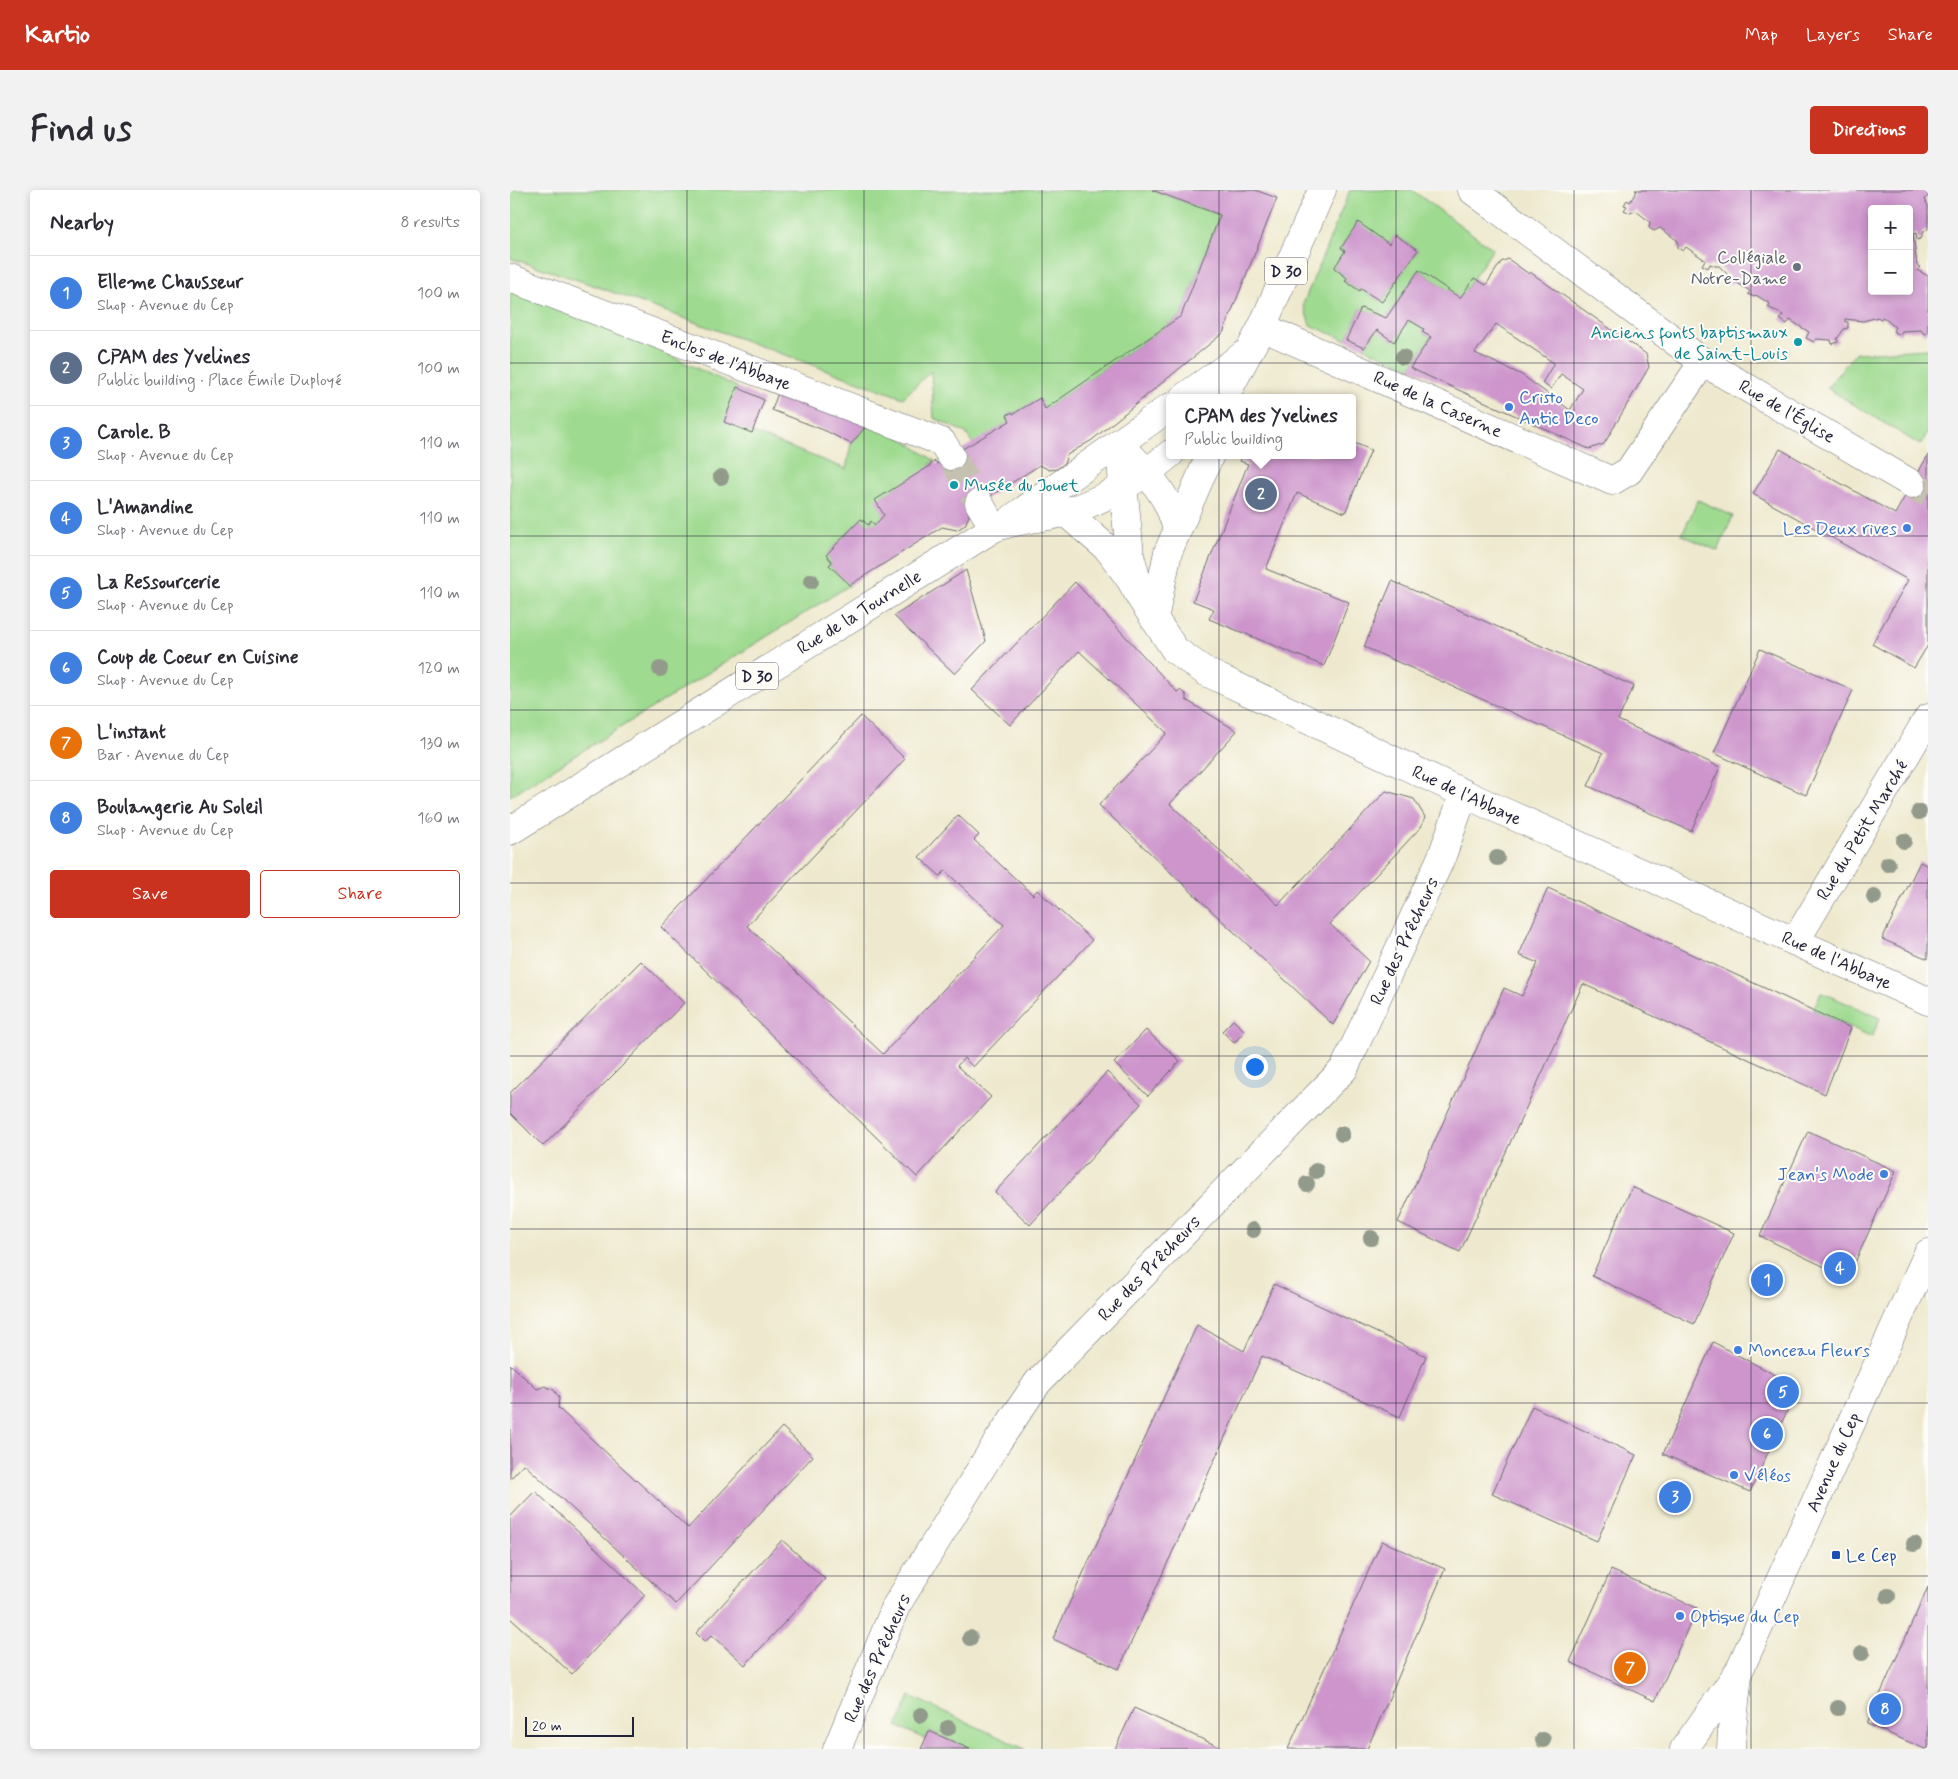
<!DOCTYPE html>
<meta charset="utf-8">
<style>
:root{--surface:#fff;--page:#f2f2f3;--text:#2b2b33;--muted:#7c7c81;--line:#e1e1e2;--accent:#c8321e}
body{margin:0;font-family:Mynerve,sans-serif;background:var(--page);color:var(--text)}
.controls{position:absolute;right:15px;top:15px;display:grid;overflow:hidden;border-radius:5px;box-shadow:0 2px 8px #0003}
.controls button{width:45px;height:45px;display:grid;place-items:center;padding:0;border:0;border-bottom:1px solid var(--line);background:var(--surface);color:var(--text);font:25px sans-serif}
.scale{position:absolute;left:15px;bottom:12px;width:109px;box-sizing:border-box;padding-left:5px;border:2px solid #22223b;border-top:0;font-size:14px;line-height:18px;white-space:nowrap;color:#22223b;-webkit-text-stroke:4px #fdfcf7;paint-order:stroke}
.you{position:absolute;left:744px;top:876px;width:18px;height:18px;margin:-12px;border:4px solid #fff;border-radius:50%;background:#1a73e8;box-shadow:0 0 0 8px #1a73e833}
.badge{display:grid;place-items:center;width:32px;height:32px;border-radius:50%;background:var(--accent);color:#fff;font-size:16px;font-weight:700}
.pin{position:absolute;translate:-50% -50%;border:2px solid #fff;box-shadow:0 1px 5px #0006}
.popup{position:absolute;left:656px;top:204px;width:190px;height:65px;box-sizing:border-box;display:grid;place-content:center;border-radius:5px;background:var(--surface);filter:drop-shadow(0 1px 4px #0005);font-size:16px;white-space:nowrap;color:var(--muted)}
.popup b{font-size:19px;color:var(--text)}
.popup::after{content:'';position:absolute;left:50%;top:100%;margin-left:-10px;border:10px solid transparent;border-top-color:var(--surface)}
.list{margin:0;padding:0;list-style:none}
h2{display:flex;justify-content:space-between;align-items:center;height:65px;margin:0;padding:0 20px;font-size:21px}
h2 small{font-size:16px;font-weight:400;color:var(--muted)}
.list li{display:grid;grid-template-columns:32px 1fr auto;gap:15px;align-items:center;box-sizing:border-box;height:75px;padding:0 20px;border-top:1px solid var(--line)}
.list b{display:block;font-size:19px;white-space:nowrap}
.list p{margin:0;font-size:16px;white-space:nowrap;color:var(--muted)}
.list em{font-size:16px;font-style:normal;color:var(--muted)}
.actions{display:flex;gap:10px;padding:15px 20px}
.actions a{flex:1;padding:11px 0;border:1px solid var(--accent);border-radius:5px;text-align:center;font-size:18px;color:var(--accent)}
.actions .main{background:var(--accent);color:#fff}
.map{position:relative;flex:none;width:1418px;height:1559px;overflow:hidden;border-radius:5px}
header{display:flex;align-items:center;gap:30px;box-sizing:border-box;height:70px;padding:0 25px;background:var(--accent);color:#fff}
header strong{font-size:24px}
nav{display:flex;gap:28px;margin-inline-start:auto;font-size:18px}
.intro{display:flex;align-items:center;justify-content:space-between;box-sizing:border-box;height:120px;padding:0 30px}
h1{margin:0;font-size:35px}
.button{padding:12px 22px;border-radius:5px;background:var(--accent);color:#fff;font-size:18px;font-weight:700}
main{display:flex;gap:30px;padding:0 30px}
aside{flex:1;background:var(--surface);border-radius:5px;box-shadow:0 2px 8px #0003}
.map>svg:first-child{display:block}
.green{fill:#9eda8f;stroke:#607e65;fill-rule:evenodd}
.building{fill:#cd95cc;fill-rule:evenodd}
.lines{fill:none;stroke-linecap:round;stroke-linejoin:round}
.minor-tunnel{stroke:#c5c1b1;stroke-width:28;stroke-dasharray:28 14;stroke-linecap:butt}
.minor-casing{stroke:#69686e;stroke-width:29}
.major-casing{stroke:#69686e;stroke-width:29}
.minor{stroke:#fff;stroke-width:28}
.major{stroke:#fff;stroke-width:28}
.tree{fill:#929a8b}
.grid{fill:none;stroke:#22223b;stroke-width:1;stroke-opacity:0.55}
.worship-dot{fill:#6b7280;stroke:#fdfcf7;stroke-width:2}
.culture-dot{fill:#0f9aa8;stroke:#fdfcf7;stroke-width:2}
.shop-dot{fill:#3f7fe0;stroke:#fdfcf7;stroke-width:2}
.transit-dot{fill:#1a4fb4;stroke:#fdfcf7;stroke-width:2}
.labels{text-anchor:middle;stroke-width:4;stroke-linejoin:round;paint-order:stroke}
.shield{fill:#fdfcf7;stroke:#646373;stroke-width:1}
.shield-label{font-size:16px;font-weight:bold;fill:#22223b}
.worship-label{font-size:18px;fill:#5b616d;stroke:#fdfcf7;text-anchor:end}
.culture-label{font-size:18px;fill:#0d838f;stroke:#fdfcf7;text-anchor:end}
.street-label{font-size:18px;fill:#22223b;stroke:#fdfcf7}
.shop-label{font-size:18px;fill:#366cbe;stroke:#fdfcf7;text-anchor:start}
.transit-label{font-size:18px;fill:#164399;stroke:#fdfcf7;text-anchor:start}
</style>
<header>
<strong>Kartio</strong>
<nav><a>Map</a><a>Layers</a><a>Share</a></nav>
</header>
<div class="intro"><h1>Find us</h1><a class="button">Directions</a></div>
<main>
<aside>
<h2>Nearby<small>8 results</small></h2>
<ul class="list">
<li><span class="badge" style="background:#3f7fe0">1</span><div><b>Elleme Chausseur</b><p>Shop · Avenue du Cep</p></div><em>100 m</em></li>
<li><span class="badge" style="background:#5c6f8a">2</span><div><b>CPAM des Yvelines</b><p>Public building · Place Émile Duployé</p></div><em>100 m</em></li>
<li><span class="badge" style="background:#3f7fe0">3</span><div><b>Carole. B</b><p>Shop · Avenue du Cep</p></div><em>110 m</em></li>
<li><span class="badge" style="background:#3f7fe0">4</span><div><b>L'Amandine</b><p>Shop · Avenue du Cep</p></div><em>110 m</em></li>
<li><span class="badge" style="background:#3f7fe0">5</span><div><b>La Ressourcerie</b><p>Shop · Avenue du Cep</p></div><em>110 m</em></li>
<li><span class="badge" style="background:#3f7fe0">6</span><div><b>Coup de Coeur en Cuisine</b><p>Shop · Avenue du Cep</p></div><em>120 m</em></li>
<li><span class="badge" style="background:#e8710a">7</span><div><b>L'instant</b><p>Bar · Avenue du Cep</p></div><em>130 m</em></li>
<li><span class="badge" style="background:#3f7fe0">8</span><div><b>Boulangerie Au Soleil</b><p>Shop · Avenue du Cep</p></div><em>160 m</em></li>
</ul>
<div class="actions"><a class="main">Save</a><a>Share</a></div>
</aside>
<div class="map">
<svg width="1418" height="1559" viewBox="0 0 1418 1559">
<rect width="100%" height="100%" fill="#fdfcf7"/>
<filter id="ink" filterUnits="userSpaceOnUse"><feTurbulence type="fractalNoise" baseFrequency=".02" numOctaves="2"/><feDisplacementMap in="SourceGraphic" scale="10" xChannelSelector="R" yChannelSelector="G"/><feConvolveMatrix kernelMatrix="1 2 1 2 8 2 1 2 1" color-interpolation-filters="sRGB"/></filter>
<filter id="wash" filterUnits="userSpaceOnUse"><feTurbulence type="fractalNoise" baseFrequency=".0096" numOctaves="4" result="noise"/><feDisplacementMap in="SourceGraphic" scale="20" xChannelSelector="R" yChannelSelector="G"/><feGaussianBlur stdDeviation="1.12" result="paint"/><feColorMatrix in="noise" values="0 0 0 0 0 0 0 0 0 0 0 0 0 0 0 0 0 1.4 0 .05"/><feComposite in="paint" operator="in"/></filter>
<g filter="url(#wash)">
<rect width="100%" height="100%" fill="#eee9ce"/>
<path class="green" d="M 0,0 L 641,0 L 710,25 L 671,126 L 535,219 L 530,209 L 503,224 L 502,222 L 497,225 L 500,231 L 463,254 L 456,243 L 424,228 L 421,181 L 393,208 L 80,94 L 0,68 Z
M 840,0 L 902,0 L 983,59 L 950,108 L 909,80 L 876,128 L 851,118 L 836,150 L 800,135 L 793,114 ZM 848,33 L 879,54 L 885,45 L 908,60 L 872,112 L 851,99 L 850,101 L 835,92 L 837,88 L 824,78 L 835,61 L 831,58 Z
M 0,97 L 77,127 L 227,197 L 215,232 L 336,279 L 341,254 L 359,233 L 384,243 L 425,271 L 420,274 L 420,276 L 365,335 L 361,332 L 358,335 L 351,329 L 316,365 L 322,372 L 319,375 L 340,395 L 0,606 Z
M 899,130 L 914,139 L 912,142 L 921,147 L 900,178 L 854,158 L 867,140 Z
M 1418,159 L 1418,242 L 1410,255 L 1317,198 L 1345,163 Z
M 1188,310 L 1223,326 L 1208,361 L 1172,345 Z
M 1311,802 L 1370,828 L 1362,847 L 1303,820 Z
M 400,1506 L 515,1559 L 460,1559 L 419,1541 L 415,1549 L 387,1536 Z"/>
<g id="blocks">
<path class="building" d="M 642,0 L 745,0 L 767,8 L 713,143 L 582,250 L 557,265 L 554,274 L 547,279 L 539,280 L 530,275 L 458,320 L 459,326 L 455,335 L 447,340 L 432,337 L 340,395 L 319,375 L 322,372 L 316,365 L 351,329 L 358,335 L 361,331 L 365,335 L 374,325 L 365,310 L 420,276 L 420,275 L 425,271 L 427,274 L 500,231 L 497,225 L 502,222 L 503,224 L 530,208 L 535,219 L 671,126 L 710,25 Z
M 1125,0 L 1418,0 L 1418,6 L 1415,9 L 1418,16 L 1418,39 L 1412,43 L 1412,48 L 1407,50 L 1406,43 L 1403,44 L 1407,75 L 1410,77 L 1407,80 L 1418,86 L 1418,142 L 1414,144 L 1411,140 L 1392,141 L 1390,145 L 1383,141 L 1385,137 L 1373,127 L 1370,129 L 1368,127 L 1353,131 L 1335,129 L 1335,132 L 1338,132 L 1338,138 L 1334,139 L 1327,149 L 1328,152 L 1322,154 L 1321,150 L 1306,149 L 1304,152 L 1296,148 L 1299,142 L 1280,130 L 1277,134 L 1270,129 L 1273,125 L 1258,117 L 1260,114 L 1246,105 L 1244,107 L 1238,104 L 1240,101 L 1224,91 L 1221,95 L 1216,91 L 1219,86 L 1209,76 L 1205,76 L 1200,74 L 1198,78 L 1192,75 L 1195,70 L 1176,57 L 1173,61 L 1168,58 L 1168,51 L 1150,38 L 1144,41 L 1139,38 L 1140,32 L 1126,21 L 1120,23 L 1114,20 L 1117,16 L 1114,15 L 1117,10 L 1120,12 L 1127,1 ZM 1362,19 L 1399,19 L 1399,101 L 1362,101 Z
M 848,32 L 879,54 L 885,45 L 908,60 L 872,112 L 851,99 L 850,101 L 835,91 L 837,88 L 824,78 L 835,61 L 831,58 Z
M 998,69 L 1019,84 L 1020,82 L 1136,164 L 1139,177 L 1094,254 L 1079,259 L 900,178 L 921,147 L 912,142 L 914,139 L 899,130 L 884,152 L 867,140 L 854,158 L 836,150 L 851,118 L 876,128 L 909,80 L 950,108 L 964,88 L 976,95 L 991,72 ZM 986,134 L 1044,173 L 1032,193 L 1041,199 L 1051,184 L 1073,199 L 1060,220 L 1012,185 L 965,163 Z
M 227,197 L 254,210 L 242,243 L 214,232 Z
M 269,200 L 359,233 L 341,254 L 316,241 L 262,220 Z
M 842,252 L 861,260 L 835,323 L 787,303 L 756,379 L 839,412 L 814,476 L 699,429 L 704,419 L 683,411 L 738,274 L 730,271 L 733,265 L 842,265 Z
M 1270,259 L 1385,324 L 1418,265 L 1418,455 L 1404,478 L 1362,454 L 1398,390 L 1243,304 Z
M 456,380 L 476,451 L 445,484 L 384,426 Z
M 882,391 L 1124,496 L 1108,530 L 1210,577 L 1181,641 L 1078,596 L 1093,563 L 854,457 Z
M 565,392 L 667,502 L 670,500 L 676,505 L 676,510 L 727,541 L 660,614 L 768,715 L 876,601 L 904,609 L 915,627 L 911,637 L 820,734 L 859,771 L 823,835 L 589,615 L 657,543 L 569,461 L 500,535 L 462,500 Z
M 1250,459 L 1343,500 L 1296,605 L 1204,563 Z
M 351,526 L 395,569 L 237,736 L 373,864 L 494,735 L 435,681 L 430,686 L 409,667 L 448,625 L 469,645 L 464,650 L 523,705 L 527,700 L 582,750 L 463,877 L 454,868 L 447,876 L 481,907 L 407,987 L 151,737 Z
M 1410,672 L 1418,676 L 1418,769 L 1372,749 Z
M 1038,698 L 1341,838 L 1315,904 L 1073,794 L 950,1062 L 888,1032 L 994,798 L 1012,806 L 1028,773 L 1009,765 Z
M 131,771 L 174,813 L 33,956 L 0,923 L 0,903 Z
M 723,830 L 735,841 L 724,853 L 712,841 Z
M 636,840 L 670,871 L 638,906 L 604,873 Z
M 597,882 L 631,914 L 520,1035 L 485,1002 Z
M 1298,941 L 1386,981 L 1338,1088 L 1250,1046 Z
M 1122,997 L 1224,1043 L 1184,1134 L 1082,1086 Z
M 764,1094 L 916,1166 L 890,1227 L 752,1166 L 609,1479 L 543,1449 L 687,1135 L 734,1161 Z
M 1203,1152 L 1288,1197 L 1240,1302 L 1153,1264 Z
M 0,1174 L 27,1199 L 35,1196 L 44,1200 L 49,1208 L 48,1218 L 178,1338 L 272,1237 L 303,1266 L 166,1414 L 14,1274 L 0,1289 Z
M 1022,1216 L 1126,1265 L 1087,1351 L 982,1304 Z
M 25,1301 L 135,1405 L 62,1484 L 0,1428 L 0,1327 Z
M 272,1350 L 315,1389 L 235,1475 L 202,1445 L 195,1452 L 186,1443 Z
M 872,1351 L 935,1379 L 857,1559 L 778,1559 Z
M 1101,1380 L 1187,1418 L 1145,1511 L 1060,1472 Z
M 1418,1397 L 1418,1559 L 1415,1559 L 1357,1534 Z
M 624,1518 L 714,1559 L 605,1559 Z
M 419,1541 L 460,1559 L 411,1559 Z"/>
</g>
</g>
<g filter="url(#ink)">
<use href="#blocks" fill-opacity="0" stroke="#69686e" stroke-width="1"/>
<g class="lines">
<path class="minor-tunnel" d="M 441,266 L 469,313
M 1402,294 L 1418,304"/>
<defs>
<path id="minor" d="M 962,0 L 1193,172 L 1402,294
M 0,88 L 432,252 L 441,266
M 752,137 L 1102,291 L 1119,281 L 1193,172
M 609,253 L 620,365 L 627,391
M 620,265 C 642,288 661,310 667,341
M 469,313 L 484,338
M 555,322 L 599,360 L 620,389 L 630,407 L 665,460 L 696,482 L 983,617 L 1418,811
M 644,429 L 658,362 L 700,265
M 1285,752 L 1418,528
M 327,1559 L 386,1416 L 488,1251 L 528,1192 L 834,879 L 932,666 L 954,603
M 1174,1559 L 1229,1481 L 1418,1063
M 1221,1559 L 1222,1540 L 1228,1485"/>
<path id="major" d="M 673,208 L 735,164
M 714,208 L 752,137 L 812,0
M 503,328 L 660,217
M 0,641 L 484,338 C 507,329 532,329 556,322 C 594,310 629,290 660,264"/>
</defs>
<use href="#minor" class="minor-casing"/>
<use href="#major" class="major-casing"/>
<use href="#minor" class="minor"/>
<use href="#major" class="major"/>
</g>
<g class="tree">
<circle cx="893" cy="167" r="8"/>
<circle cx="211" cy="287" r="8"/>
<circle cx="301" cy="391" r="8"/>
<circle cx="150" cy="479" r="8"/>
<circle cx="1409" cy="622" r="8"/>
<circle cx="1394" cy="651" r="8"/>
<circle cx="987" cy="668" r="8"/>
<circle cx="1378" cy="674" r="8"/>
<circle cx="1364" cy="707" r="8"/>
<circle cx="832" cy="944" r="8"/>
<circle cx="806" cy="981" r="8"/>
<circle cx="797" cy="994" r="8"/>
<circle cx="743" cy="1040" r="8"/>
<circle cx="861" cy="1048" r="8"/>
<circle cx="1404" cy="1354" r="8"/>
<circle cx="1378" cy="1406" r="8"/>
<circle cx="460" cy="1448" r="8"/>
<circle cx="1352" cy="1463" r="8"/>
<circle cx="1328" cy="1518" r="8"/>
<circle cx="411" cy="1525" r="8"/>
<circle cx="438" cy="1538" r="8"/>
<circle cx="1033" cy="1550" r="8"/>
</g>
</g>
<path class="grid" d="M 177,0 L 177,1559M 354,0 L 354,1559M 532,0 L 532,1559M 709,0 L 709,1559M 886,0 L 886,1559M 1064,0 L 1064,1559M 1241,0 L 1241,1559M 0,173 L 1418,173M 0,346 L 1418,346M 0,520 L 1418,520M 0,693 L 1418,693M 0,866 L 1418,866M 0,1039 L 1418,1039M 0,1213 L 1418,1213M 0,1386 L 1418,1386"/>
<circle class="worship-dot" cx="1287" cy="77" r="5"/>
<g class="culture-dot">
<circle cx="1288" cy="152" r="5"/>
<circle cx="444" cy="295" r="5"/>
</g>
<g class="shop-dot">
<circle cx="999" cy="217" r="5"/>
<circle cx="1397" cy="338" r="5"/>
<circle cx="1374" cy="984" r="5"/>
<circle cx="1228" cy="1160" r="5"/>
<circle cx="1224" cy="1285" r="5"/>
<circle cx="1170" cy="1426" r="5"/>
</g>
<rect class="transit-dot" x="1321" y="1360" width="10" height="10" rx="2.5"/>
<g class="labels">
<g class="shield">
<rect x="755" y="67.5" width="42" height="27" rx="4"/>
<rect x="226" y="472.5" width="42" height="27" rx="4"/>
</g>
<g class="shield-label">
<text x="776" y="87">D 30</text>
<text x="247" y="492">D 30</text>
</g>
<g class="worship-label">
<text x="1277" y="73">Collégiale<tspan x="1277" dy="21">Notre-Dame</tspan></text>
</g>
<g class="culture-label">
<text x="1278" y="148">Anciens fonts baptismaux<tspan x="1278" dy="21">de Saint-Louis</tspan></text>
<text x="454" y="301" text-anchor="start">Musée du Jouet</text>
</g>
<g class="street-label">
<text transform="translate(216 170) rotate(21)" y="6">Enclos de l'Abbaye</text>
<text transform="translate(928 214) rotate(24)" y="6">Rue de la Caserne</text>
<text transform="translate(1277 221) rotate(30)" y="6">Rue de l'Église</text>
<text transform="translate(349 422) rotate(-32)" y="6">Rue de la Tournelle</text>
<text transform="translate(957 605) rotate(25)" y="6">Rue de l'Abbaye</text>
<text transform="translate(1352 640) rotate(-59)" y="6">Rue du Petit Marché</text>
<text transform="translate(894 751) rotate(-65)" y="6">Rue des Prêcheurs</text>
<text transform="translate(1327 770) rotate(24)" y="6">Rue de l'Abbaye</text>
<text transform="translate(639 1078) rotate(-46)" y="6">Rue des Prêcheurs</text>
<text transform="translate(1323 1272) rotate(-66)" y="6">Avenue du Cep</text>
<text transform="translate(367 1468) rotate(-66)" y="6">Rue des Prêcheurs</text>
</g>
<g class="shop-label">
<text x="1009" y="213">Cristo<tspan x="1009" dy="21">Antic Deco</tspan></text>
<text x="1387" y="344" text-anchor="end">Les Deux rives</text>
<text x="1364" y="990" text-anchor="end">Jean's Mode</text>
<text x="1238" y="1166">Monceau Fleurs</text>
<text x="1234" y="1291">Véléos</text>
<text x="1180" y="1432">Optique du Cep</text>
</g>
<g class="transit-label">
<text x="1336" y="1371">Le Cep</text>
</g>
</g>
</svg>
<div class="controls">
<button>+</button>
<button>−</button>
</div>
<div class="scale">20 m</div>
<div class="you"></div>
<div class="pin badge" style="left:1257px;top:1090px;background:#3f7fe0">1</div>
<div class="pin badge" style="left:751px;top:304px;background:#5c6f8a">2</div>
<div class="popup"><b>CPAM des Yvelines</b>Public building</div>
<div class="pin badge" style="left:1165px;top:1307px;background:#3f7fe0">3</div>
<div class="pin badge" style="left:1330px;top:1078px;background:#3f7fe0">4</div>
<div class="pin badge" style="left:1273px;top:1202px;background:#3f7fe0">5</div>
<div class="pin badge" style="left:1257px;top:1244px;background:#3f7fe0">6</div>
<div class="pin badge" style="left:1120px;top:1478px;background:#e8710a">7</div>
<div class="pin badge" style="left:1375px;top:1519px;background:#3f7fe0">8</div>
</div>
</main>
